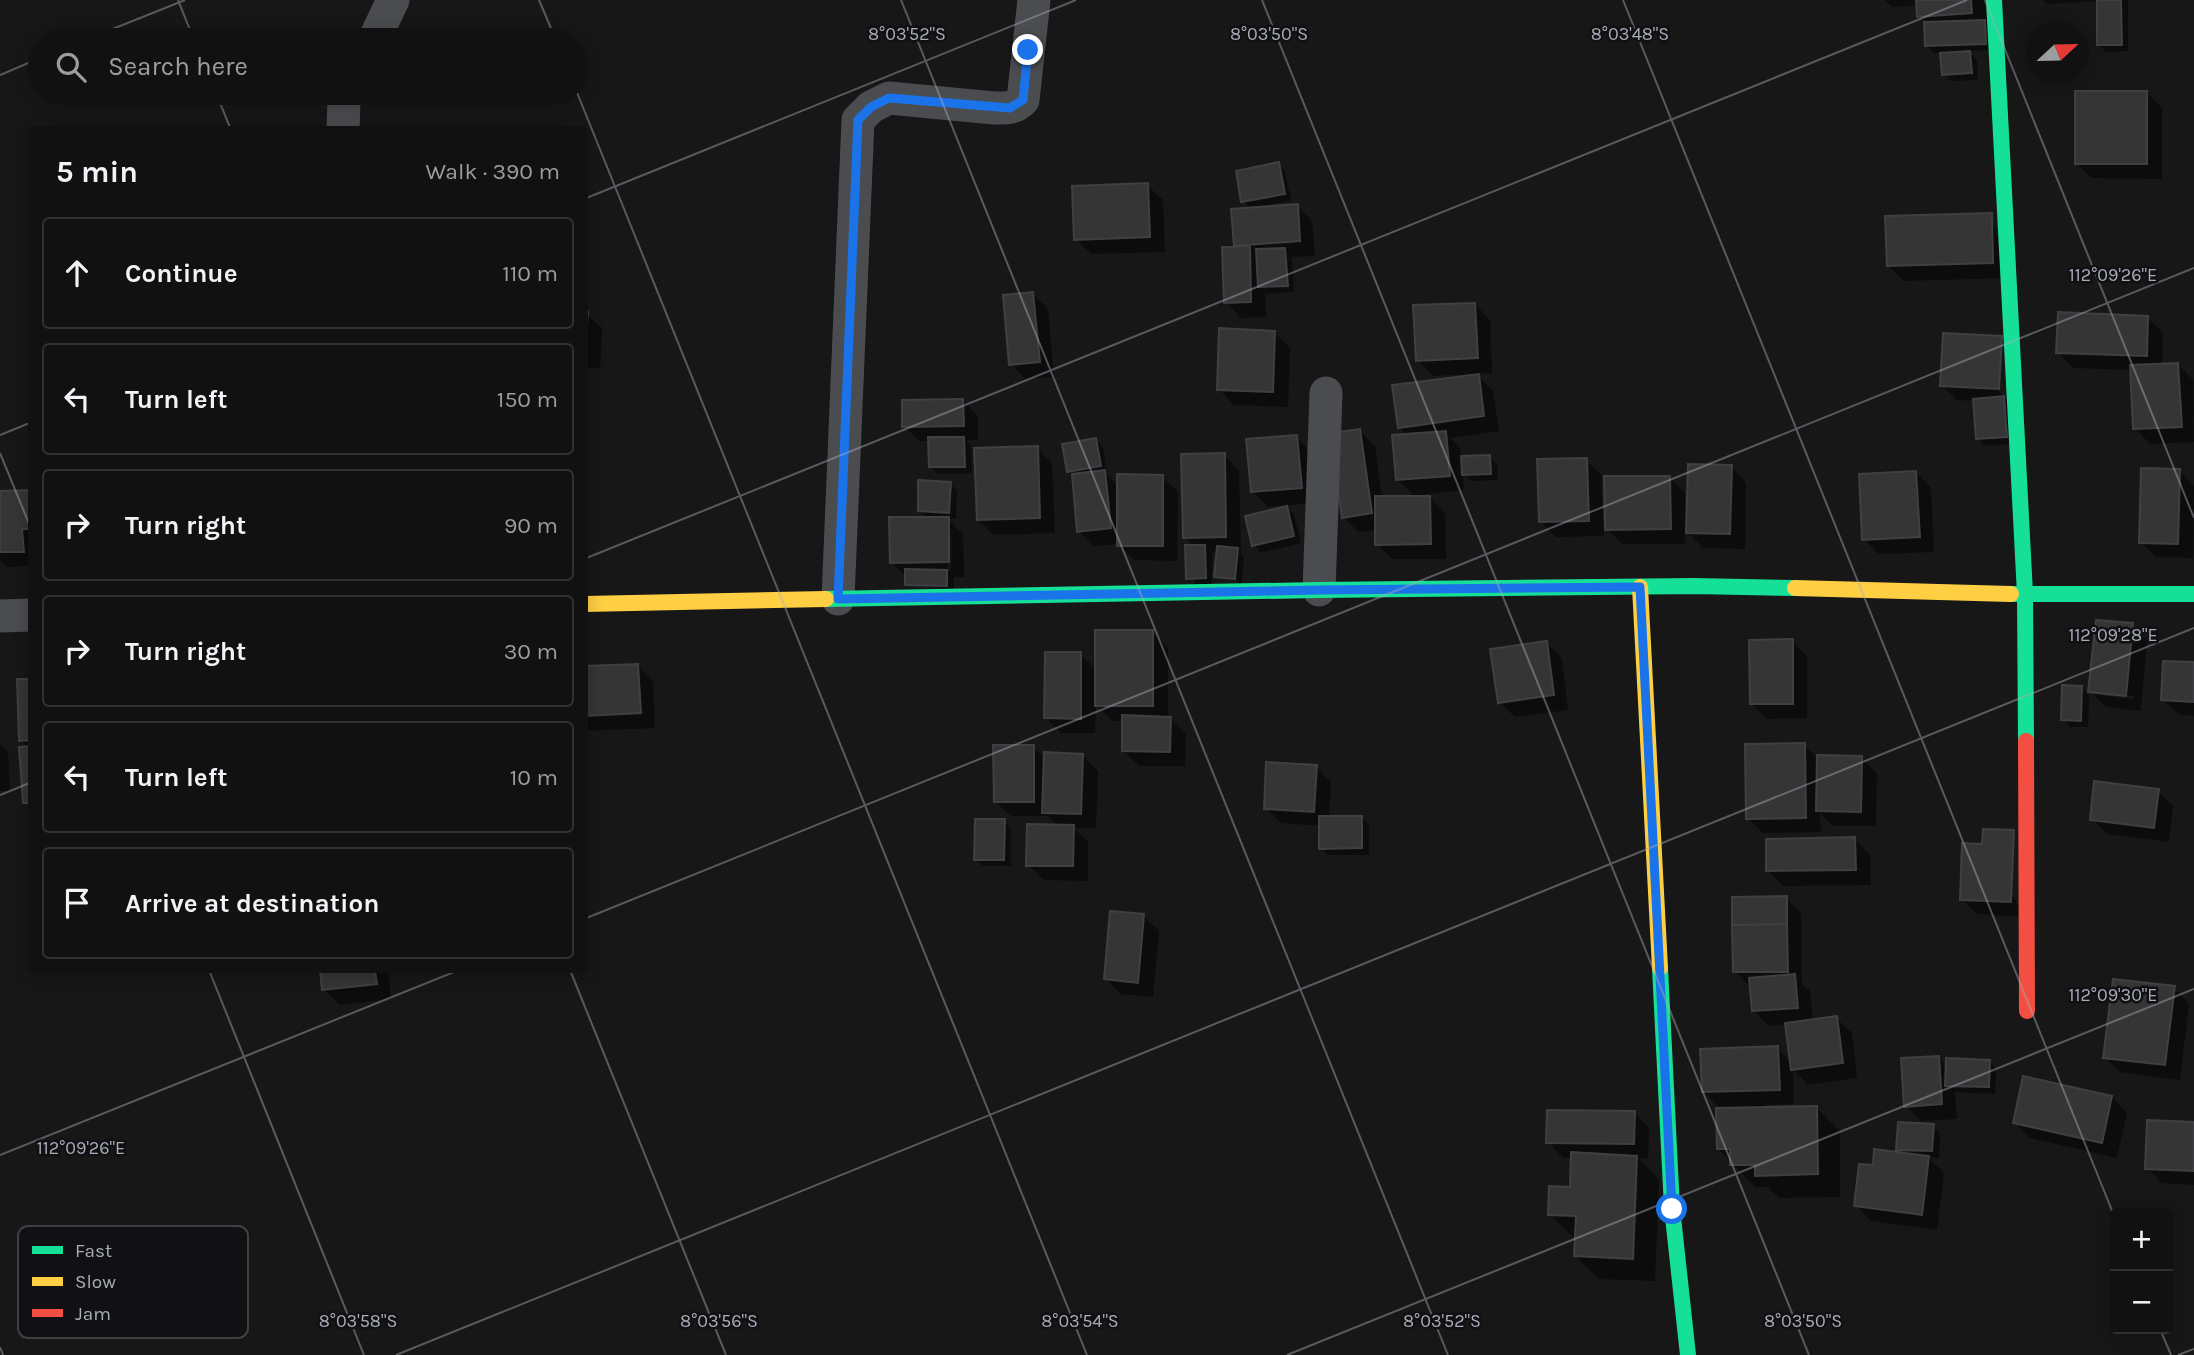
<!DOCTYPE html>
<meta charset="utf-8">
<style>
:root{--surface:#111;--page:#1a1a1a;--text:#f1f3f6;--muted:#9c9d9f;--line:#303131}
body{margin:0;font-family:Karla,sans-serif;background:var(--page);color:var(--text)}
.controls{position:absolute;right:21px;bottom:21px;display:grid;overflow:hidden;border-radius:7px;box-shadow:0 4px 18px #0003}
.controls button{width:63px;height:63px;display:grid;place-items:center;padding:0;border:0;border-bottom:2px solid var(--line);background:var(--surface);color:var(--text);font:35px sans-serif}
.compass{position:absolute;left:2026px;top:21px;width:63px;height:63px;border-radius:50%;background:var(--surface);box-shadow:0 4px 18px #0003;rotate:68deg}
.stop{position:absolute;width:21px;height:21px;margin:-16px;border:5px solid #1a73e8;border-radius:50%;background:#fff}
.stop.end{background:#1a73e8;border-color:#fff;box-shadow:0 2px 7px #0008}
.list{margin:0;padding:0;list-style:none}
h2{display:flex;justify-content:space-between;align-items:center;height:91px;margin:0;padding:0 28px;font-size:30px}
h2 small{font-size:23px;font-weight:400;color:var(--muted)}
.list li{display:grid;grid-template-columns:46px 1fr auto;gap:21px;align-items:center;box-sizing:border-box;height:112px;margin:0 14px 14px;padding:0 14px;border:2px solid var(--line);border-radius:7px}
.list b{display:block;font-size:26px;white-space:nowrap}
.list em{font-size:23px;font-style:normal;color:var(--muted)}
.icon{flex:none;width:38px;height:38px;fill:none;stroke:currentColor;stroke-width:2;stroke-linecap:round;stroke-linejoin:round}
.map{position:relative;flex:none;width:2194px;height:1355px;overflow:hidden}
.search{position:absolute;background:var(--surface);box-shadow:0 4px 18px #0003;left:28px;top:28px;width:560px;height:77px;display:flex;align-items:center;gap:18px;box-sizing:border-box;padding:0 24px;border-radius:38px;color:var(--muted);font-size:26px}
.panel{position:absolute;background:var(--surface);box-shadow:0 4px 18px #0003;left:28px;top:126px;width:560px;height:847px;border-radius:7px}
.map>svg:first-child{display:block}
.shadow{fill:#0007;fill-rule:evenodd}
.building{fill:#353536;stroke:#3f4043;stroke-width:2}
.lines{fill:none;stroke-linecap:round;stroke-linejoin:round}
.street{stroke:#4b4c50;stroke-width:33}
.fast{stroke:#16e098;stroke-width:16}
.slow{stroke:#ffcf43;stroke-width:16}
.jam{stroke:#f24e42;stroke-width:16}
.route{stroke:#1a73e8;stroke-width:9}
.ticks{fill:none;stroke:#a8adb8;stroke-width:2;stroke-opacity:0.45}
.key{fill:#111113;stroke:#3e4045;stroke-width:2}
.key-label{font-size:19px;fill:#a8adb8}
.ticks-label{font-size:18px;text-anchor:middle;fill:#a8adb8;stroke:#111113;stroke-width:5;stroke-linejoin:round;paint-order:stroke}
</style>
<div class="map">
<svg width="2194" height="1355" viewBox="0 0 2194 1355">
<rect width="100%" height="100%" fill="#171717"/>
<path class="shadow" d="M 1885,0 L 1984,0 L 1992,50 L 1968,51 L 1977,60 L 1978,80 L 1951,81 L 1943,74 L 1942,53 L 1934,53 L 1927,46 L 1926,23 L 1919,16 L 1918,5 L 1892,7 Z
M 2043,0 L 2128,0 L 2128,51 L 2106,52 L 2099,44 L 2098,1 L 2047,4 Z
M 2147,93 L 2162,108 L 2162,179 L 2092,178 L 2076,163 Z
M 1278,164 L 1285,171 L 1291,200 L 1264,206 L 1265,208 L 1297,206 L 1312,221 L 1315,256 L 1292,257 L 1294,292 L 1265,294 L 1266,317 L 1241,318 L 1226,302 L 1236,248 L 1233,210 L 1251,209 L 1243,201 Z
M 1147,185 L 1163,200 L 1165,252 L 1091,254 L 1076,239 Z
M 1991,214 L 2008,278 L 1904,281 L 1889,266 Z
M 1033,294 L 1048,309 L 1054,377 L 1026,379 L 1011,364 Z
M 1475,304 L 1490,320 L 1492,373 L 1476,374 L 1493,391 L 1499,431 L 1450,438 L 1460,448 L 1461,458 L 1489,457 L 1497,464 L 1498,480 L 1471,481 L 1463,473 L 1464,490 L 1414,496 L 1398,480 L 1408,436 L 1399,427 L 1472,376 L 1472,374 L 1433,376 L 1417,360 Z
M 584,312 L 602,328 L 600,368 L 584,367 Z
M 2148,318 L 2163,333 L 2162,365 L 2178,364 L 2193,380 L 2194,442 L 2150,444 L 2135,428 L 2132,370 L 2073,368 L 2058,352 Z
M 1275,333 L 1290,348 L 1288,407 L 1234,405 L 1219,389 Z
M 1944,335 L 2010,403 L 2013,444 L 1985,446 L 1978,439 L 1975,401 L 1957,400 L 1942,385 Z
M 963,400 L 978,416 L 978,440 L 966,440 L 971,446 L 972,473 L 938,474 L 930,466 L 930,441 L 919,441 L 904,426 Z
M 1360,431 L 1375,446 L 1382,498 L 1430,498 L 1445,513 L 1446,559 L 1392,559 L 1377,544 L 1377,530 L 1359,532 L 1343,517 Z
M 1296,437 L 1311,452 L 1316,503 L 1268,507 L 1253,492 Z
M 1096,440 L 1103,447 L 1107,473 L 1105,473 L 1119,487 L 1162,477 L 1178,492 L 1177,561 L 1134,560 L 1119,544 L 1094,546 L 1079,531 L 1074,477 L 1068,472 Z
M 1037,448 L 1052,463 L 1055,533 L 994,535 L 978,520 Z
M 1224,455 L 1239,470 L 1241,554 L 1244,557 L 1241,586 L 1218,552 L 1212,553 L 1212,585 L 1194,585 L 1194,547 L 1185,537 Z
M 1586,460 L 1601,475 L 1603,519 L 1606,519 L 1669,478 L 1685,493 L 1685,516 L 1688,516 L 1731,467 L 1746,483 L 1745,549 L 1703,548 L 1685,530 L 1685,544 L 1622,544 L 1604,526 L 1604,536 L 1556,537 L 1541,522 Z
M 2179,471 L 2194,486 L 2193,558 L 2156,557 L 2141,542 Z
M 1916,472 L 1931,488 L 1934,552 L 1879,554 L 1864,539 Z
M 950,483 L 957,491 L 956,519 L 948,519 L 963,534 L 964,577 L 954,577 L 953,593 L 906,577 L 891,562 L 928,519 L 919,510 ZM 947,532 L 951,532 L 951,571 L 948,571 Z
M 32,492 L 32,566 L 7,567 L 0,560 L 0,493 Z
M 1287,508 L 1294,515 L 1301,543 L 1261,553 L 1254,545 Z
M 2132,625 L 2147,640 L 2141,711 L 2106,707 L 2090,691 ZM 2104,692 L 2135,696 L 2134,699 L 2104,696 Z
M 1152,632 L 1168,648 L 1168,718 L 1170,718 L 1186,734 L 1185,766 L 1139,766 L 1124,751 L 1124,721 L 1112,721 L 1096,704 L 1095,733 L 1061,733 L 1046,718 L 1080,654 L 1096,669 Z
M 1792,641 L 1807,656 L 1807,718 L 1767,719 L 1752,704 Z
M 1546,643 L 1562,658 L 1568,710 L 1515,717 L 1499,702 Z
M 2194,664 L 2194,716 L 2178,714 L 2162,699 Z
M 637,665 L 653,681 L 655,728 L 584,731 L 584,668 Z
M 32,681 L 32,809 L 25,802 L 29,748 L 21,740 Z
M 2081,688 L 2089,695 L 2088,727 L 2070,727 L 2063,719 Z
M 0,744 L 8,752 L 10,791 L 0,791 Z
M 1804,745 L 1816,757 L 1861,758 L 1877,773 L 1876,826 L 1833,826 L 1820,813 L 1821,832 L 1763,833 L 1748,818 Z
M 1033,747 L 1046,760 L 1083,756 L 1098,771 L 1096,828 L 1074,828 L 1088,842 L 1088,881 L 1044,880 L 1028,865 L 1058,826 L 1048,816 L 1011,816 L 995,801 Z
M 1316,767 L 1331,782 L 1329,818 L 1361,817 L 1369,825 L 1369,855 L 1328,855 L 1321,848 L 1321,826 L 1281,823 L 1266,808 Z
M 2158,791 L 2173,806 L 2169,842 L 2107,834 L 2092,819 Z
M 1004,821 L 1011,829 L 1011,866 L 983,866 L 976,859 Z
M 1855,839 L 1870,855 L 1871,885 L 1783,886 L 1768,871 Z
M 1984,846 L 2025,917 L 1977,914 L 1961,899 Z
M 1786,898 L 1801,913 L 1802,984 L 1810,991 L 1813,1021 L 1836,1018 L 1852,1033 L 1857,1078 L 1808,1085 L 1793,1069 L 1794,1104 L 1766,1105 L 1766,1109 L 1817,1108 L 1840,1131 L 1840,1197 L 1779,1198 L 1768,1187 L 1755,1187 L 1718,1149 L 1721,1109 L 1704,1092 L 1777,1048 L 1792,1063 L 1787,1024 L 1769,1026 L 1754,1011 L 1750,987 L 1735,971 Z
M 1143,916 L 1159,931 L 1153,997 L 1121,994 L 1106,979 Z
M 322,970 L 388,970 L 391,999 L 339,1005 L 324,989 Z
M 2174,988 L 2189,1003 L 2180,1080 L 2120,1072 L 2105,1057 Z
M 1938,1058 L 1948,1067 L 1989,1061 L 1996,1069 L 1995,1094 L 1955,1092 L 1957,1119 L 1921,1121 L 1906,1106 Z
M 2112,1097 L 2127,1113 L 2117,1158 L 2030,1138 L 2015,1123 Z
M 1634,1112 L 1649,1128 L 1648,1159 L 1638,1158 L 1659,1180 L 1655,1281 L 1598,1279 L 1576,1256 L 1577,1237 L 1573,1237 L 1550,1214 L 1571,1189 L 1573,1158 L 1563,1158 L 1548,1142 Z
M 2194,1124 L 2194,1185 L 2162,1183 L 2147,1168 Z
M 1933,1126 L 1940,1133 L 1939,1158 L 1928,1157 L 1944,1173 L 1937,1230 L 1871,1221 L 1856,1205 L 1874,1167 L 1903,1154 L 1898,1149 Z"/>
<path class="building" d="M 1916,0 L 1971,0 L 1972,13 L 1917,17 Z
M 2097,0 L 2121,0 L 2122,45 L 2097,45 Z
M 1985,20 L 1986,44 L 1925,46 L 1924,22 Z
M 1970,51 L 1972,73 L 1942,75 L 1940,53 Z
M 2075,91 L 2147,91 L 2147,164 L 2075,164 Z
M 1279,162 L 1285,194 L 1241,202 L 1236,171 Z
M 1148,183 L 1150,237 L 1074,240 L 1072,186 Z
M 1298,204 L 1300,241 L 1234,246 L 1231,209 Z
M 1992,213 L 1993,263 L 1887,266 L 1885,216 Z
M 1250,246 L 1251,302 L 1224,303 L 1222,247 Z
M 1285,248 L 1288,286 L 1258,287 L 1256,249 Z
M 1033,292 L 1040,362 L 1009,365 L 1003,295 Z
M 1475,303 L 1478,358 L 1416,361 L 1413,305 Z
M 584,310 L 588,311 L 585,354 L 584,354 Z
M 2058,312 L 2148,316 L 2147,356 L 2056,353 Z
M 1219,328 L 1275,331 L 1273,392 L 1217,390 Z
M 1943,333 L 2002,336 L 1999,389 L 1940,386 Z
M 2178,363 L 2182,427 L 2133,429 L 2130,365 Z
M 1479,374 L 1484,416 L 1398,428 L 1392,385 Z
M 2004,396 L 2007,437 L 1976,439 L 1973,399 Z
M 963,399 L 964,426 L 902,427 L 902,400 Z
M 1360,429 L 1372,513 L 1342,518 L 1330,433 Z
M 1446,431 L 1450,476 L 1396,480 L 1392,435 Z
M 1297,435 L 1302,488 L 1251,492 L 1246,439 Z
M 928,437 L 964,437 L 965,467 L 929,467 Z
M 1096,438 L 1101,466 L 1067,472 L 1062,444 Z
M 1038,446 L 1040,518 L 977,520 L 974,448 Z
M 1225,453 L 1226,537 L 1183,538 L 1181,454 Z
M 1490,455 L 1491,474 L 1462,475 L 1461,456 Z
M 1587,458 L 1589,521 L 1539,522 L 1537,459 Z
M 1688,464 L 1732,465 L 1730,534 L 1686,533 Z
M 2141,468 L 2180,469 L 2178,544 L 2139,543 Z
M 1105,470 L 1111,528 L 1077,532 L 1072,474 Z
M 1916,471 L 1920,537 L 1862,540 L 1859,474 Z
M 1117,474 L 1163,475 L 1163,546 L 1117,546 Z
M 1604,476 L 1670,476 L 1671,529 L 1605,530 Z
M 918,480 L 951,482 L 949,513 L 918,511 Z
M 32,490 L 32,529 L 22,529 L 24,552 L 0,552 L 0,491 Z
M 1375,496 L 1430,496 L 1431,544 L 1375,545 Z
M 1287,506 L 1294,536 L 1252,546 L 1245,516 Z
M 889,517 L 949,517 L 949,562 L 890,563 Z
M 1185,545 L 1205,545 L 1206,578 L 1186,579 Z
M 1217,546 L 1238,548 L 1235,579 L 1214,577 Z
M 905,569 L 947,570 L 947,586 L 905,585 Z
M 2096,620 L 2133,623 L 2126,696 L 2088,692 Z
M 1095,630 L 1153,630 L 1153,706 L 1095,706 Z
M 1793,639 L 1793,704 L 1750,704 L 1749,640 Z
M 1547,641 L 1554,695 L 1498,703 L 1490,649 Z
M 1045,652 L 1081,652 L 1081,719 L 1044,718 Z
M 2163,661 L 2194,662 L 2194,702 L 2161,700 Z
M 638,664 L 641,713 L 584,716 L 584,666 Z
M 17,679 L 32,679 L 32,740 L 19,741 Z
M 2062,685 L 2082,686 L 2081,721 L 2061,720 Z
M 1122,715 L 1171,717 L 1170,752 L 1122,751 Z
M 1805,743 L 1806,818 L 1746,819 L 1745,744 Z
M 993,745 L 1034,745 L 1034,802 L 994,802 Z
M 32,746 L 32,803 L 23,803 L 19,747 Z
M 1044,752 L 1083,754 L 1081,814 L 1042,813 Z
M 1817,755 L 1862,756 L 1861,812 L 1816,811 Z
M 1266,762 L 1317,765 L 1314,812 L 1264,809 Z
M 2094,781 L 2159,789 L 2154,828 L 2090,820 Z
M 1319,816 L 1362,816 L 1362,848 L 1319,849 Z
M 975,819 L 1005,819 L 1004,860 L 974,860 Z
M 1027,824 L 1074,825 L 1073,866 L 1026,866 Z
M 1983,829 L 2014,830 L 2011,902 L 1960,900 L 1962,843 L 1982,844 Z
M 1855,837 L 1856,870 L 1766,871 L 1766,839 Z
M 1787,896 L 1787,924 L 1732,925 L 1732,897 Z
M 1110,911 L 1144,914 L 1138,983 L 1104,979 Z
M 1787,924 L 1788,972 L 1733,972 L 1732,925 Z
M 320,970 L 375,970 L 377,984 L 322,990 Z
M 1795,974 L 1798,1008 L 1752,1011 L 1749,978 Z
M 2113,979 L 2175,986 L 2165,1065 L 2103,1058 Z
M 1837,1016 L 1843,1063 L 1791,1070 L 1785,1023 Z
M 1778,1046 L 1780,1090 L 1702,1092 L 1700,1049 Z
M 1939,1056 L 1942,1104 L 1904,1107 L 1901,1058 Z
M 1946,1058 L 1990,1060 L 1989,1087 L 1945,1086 Z
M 2023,1076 L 2112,1096 L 2102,1143 L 2013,1123 Z
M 1817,1106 L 1818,1174 L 1755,1176 L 1755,1165 L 1730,1165 L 1730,1149 L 1717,1149 L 1716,1108 Z
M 1547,1110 L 1635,1111 L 1634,1144 L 1546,1143 Z
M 2147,1120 L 2194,1122 L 2194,1171 L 2145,1169 Z
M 1898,1122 L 1934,1124 L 1932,1151 L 1896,1150 Z
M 1874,1149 L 1929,1156 L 1922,1215 L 1854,1206 L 1859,1164 L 1873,1165 Z
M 1571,1152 L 1637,1156 L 1633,1259 L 1574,1256 L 1576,1216 L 1548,1215 L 1549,1186 L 1570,1187 Z"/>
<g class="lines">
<path class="street" d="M 374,40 L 393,0
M 343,130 L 344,99 L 347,93
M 1319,590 L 1326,393
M 838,599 L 858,120 L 871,107 L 889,98 L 994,108 C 1006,108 1014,109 1023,100 L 1034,0
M 0,616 L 32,615"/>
<path class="fast" d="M 1994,0 L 2025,594 L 2026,741
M 2011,594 L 2194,594
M 826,599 L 1319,590 L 1694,586 L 1795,588
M 1660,968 L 1672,1208 L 1688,1355"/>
<path class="slow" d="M 1640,587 L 1660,968
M 1795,588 L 2011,594
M 584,604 L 826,599"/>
<path class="jam" d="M 2026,741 L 2027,1011"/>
</g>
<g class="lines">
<path class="route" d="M 1028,50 L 1023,100 L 1010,108 L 889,98 L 871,107 L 858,120 L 838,599 L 1319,590 L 1640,587 L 1672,1209"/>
</g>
<path class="ticks" d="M 178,0 L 194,40M 539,0 L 556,40M 901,0 L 1448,1355M 1262,0 L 1809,1355M 1623,0 L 2115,1218M 1985,0 L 2194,518M 85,40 L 185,0M 0,75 L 40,58M 576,90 L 1087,1355M 216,93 L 231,130M 584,199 L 1076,0M 0,435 L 32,422M 0,453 L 32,531M 584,559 L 1967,0M 0,795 L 32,782M 584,919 L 2194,268M 209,970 L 364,1355M 570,970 L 726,1355M 0,1155 L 459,970M 2160,1329 L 2171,1355M 0,1347 L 3,1355M 396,1355 L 2194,628M 1287,1355 L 2194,989M 2178,1355 L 2194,1349"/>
<rect x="18" y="1226" width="230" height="112" rx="10" class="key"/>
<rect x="32" y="1246" width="31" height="8" fill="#16e098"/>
<rect x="32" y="1277" width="31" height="9" fill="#ffcf43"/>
<rect x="32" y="1309" width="31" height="8" fill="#f24e42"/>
<g class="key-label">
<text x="75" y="1257">Fast</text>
<text x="75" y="1288">Slow</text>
<text x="75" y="1320">Jam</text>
</g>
<g class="ticks-label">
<text x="907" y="40">8°03'52"S</text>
<text x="1269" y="40">8°03'50"S</text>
<text x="1630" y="40">8°03'48"S</text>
<text x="2113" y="281">112°09'26"E</text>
<text x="2113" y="641">112°09'28"E</text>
<text x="2113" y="1001">112°09'30"E</text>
<text x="81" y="1154">112°09'26"E</text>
<text x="358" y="1327">8°03'58"S</text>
<text x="719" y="1327">8°03'56"S</text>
<text x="1080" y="1327">8°03'54"S</text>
<text x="1442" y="1327">8°03'52"S</text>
<text x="1803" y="1327">8°03'50"S</text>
</g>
</svg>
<div class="controls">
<button>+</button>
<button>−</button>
</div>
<svg class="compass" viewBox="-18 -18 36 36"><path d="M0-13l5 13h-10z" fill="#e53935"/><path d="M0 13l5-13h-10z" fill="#9c9d9f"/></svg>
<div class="stop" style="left:1672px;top:1209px"></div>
<div class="stop end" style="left:1028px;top:50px"></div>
<div class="search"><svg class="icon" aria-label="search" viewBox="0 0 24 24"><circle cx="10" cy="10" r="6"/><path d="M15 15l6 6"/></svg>Search here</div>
<section class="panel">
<h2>5 min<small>Walk · 390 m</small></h2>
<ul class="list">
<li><svg class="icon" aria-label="ahead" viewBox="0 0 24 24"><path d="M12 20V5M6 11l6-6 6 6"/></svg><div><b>Continue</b></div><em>110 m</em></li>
<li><svg class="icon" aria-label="left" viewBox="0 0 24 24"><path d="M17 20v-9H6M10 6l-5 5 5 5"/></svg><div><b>Turn left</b></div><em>150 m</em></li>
<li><svg class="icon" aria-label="right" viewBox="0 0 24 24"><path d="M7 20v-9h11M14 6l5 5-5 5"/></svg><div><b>Turn right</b></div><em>90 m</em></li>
<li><svg class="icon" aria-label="right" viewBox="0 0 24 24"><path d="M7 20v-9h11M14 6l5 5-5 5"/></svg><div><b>Turn right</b></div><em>30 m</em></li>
<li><svg class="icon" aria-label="left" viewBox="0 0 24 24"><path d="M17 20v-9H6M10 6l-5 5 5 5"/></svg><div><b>Turn left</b></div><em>10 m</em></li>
<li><svg class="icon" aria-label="arrive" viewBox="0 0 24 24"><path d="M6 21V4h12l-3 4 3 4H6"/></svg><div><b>Arrive at destination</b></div></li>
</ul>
</section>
</div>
